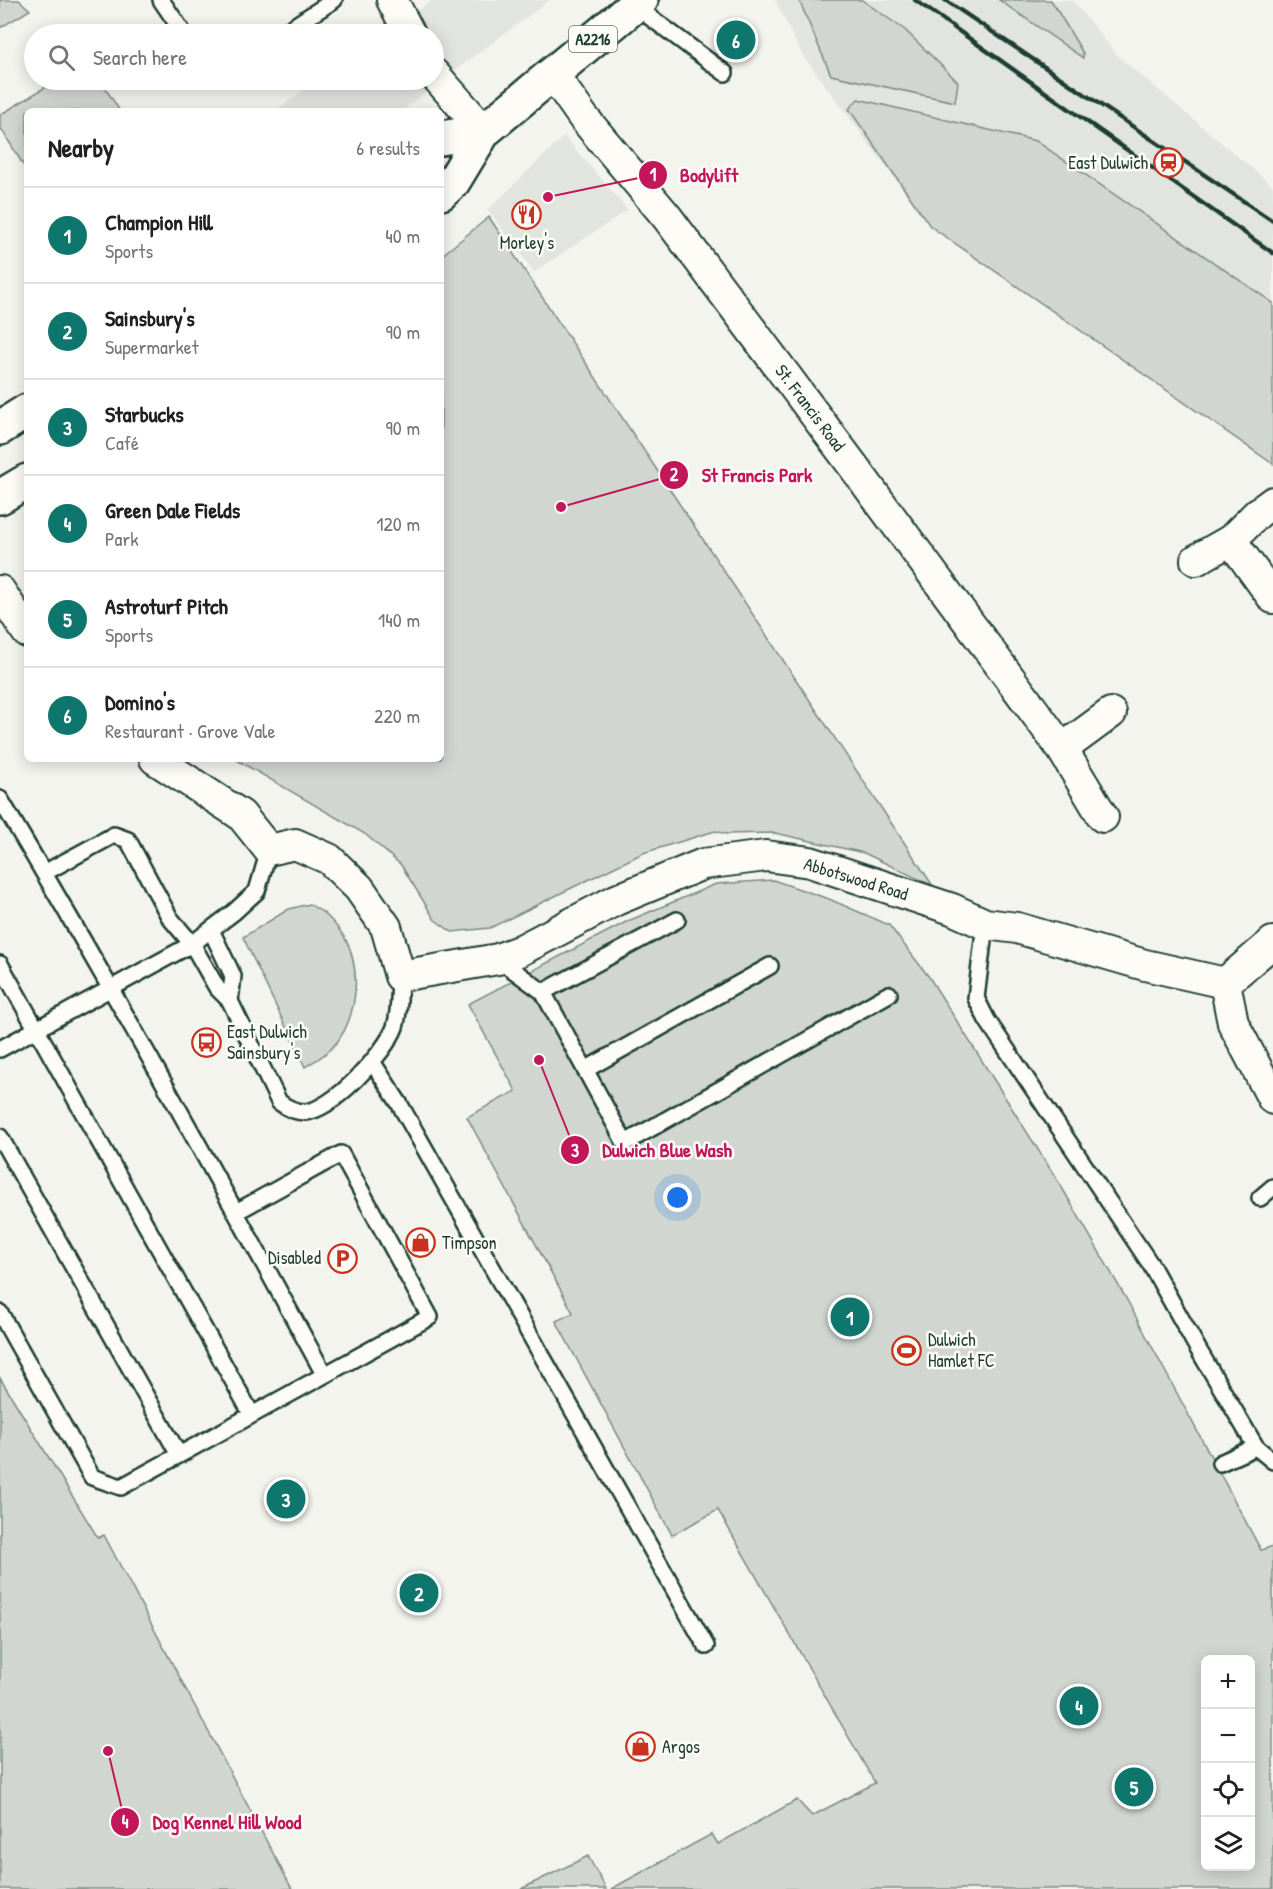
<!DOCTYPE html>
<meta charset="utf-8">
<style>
:root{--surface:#fff;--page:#f6f6f6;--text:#202124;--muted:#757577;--line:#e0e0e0;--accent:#0f766e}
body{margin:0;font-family:"Patrick Hand",sans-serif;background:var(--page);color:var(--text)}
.controls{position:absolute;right:18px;bottom:18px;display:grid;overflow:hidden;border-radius:9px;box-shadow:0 3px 15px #0003}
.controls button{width:54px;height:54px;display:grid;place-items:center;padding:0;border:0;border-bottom:2px solid var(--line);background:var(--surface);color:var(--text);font:30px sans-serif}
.you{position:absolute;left:678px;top:1198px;width:21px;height:21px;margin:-15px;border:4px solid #fff;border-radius:50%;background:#1a73e8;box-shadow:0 0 0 9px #1a73e833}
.badge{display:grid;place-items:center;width:39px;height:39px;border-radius:50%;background:var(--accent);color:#fff;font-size:20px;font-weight:700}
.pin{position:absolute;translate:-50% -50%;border:3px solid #fff;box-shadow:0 2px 6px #0006}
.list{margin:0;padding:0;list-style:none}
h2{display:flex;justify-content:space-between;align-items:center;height:78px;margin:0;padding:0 24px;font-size:26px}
h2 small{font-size:20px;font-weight:400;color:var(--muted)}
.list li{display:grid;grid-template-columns:39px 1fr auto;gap:18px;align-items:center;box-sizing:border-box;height:96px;padding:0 24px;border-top:2px solid var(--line)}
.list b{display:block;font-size:22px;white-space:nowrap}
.list p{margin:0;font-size:20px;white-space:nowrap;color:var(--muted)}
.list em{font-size:20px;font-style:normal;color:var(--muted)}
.icon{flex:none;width:33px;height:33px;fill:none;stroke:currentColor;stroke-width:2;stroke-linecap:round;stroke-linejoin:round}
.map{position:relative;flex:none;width:1273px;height:1889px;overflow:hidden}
.search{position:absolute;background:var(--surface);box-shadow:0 3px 15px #0003;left:24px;top:24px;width:420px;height:66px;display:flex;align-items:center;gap:15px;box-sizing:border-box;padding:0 21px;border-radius:33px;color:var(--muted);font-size:22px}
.panel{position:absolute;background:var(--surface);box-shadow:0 3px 15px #0003;left:24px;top:108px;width:420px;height:654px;border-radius:9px}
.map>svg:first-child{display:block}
.built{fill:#e2e5df}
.green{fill:#d1d6d1;stroke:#788a82;stroke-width:1.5;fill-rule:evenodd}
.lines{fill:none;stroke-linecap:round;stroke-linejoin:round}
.service-casing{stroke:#1f3d34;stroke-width:20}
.minor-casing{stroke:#1f3d34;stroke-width:34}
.primary-casing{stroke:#1f3d34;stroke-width:38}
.service{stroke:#fdfcf7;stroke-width:15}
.minor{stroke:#fdfcf7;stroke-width:30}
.primary{stroke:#fdfcf7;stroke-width:33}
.rail{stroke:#1f3d34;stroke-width:4.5}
.labels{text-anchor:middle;stroke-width:5;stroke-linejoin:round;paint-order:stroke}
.shield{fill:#fdfcf7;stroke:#62766e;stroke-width:1.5}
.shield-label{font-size:16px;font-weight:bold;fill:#1f3d34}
.poi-label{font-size:18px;fill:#1f3d34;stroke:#fdfcf7;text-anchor:start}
.street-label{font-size:18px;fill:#1f3d34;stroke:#fdfcf7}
.leader{fill:none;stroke:#c2185b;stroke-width:2}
.callout-dot{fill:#c2185b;stroke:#fdfcf7;stroke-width:2}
.mark-label{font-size:18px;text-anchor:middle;font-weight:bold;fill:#fff}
.callout-label{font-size:20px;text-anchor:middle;font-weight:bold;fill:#c2185b;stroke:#fdfcf7;stroke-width:5;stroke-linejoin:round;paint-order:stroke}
</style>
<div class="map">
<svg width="1273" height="1889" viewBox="0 0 1273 1889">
<rect width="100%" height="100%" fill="#f4f4ef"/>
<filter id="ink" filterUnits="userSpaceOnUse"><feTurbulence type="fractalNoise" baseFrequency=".0167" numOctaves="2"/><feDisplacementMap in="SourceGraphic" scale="12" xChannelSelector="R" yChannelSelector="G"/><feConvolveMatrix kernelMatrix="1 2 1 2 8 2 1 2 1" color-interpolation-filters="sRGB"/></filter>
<g filter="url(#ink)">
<path class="built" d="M 433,0 L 550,0 L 401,111 L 274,111 L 319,80 L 434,80 L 434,34 L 383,34 Z
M 775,0 L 1072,0 L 1118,56 L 1273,186 L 1273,464 L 930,226 L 801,53 Z
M 564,136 L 628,210 L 534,272 L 488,210 Z"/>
<path class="green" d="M 0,0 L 19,0 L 30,10 L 0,28 Z
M 799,0 L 862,0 L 905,30 L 958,82 L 955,102 L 831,75 Z
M 999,0 L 1051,0 L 1083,53 L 1083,58 Z
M 57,80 L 100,80 L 120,111 L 27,111 L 27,171 L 0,127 L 0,115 Z
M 858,99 L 1036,141 L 1273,303 L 1273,464 L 930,226 L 849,109 Z
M 489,217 L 933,886 L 864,853 L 775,833 L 726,834 L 715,831 L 643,853 L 490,928 L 452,932 L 435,920 L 401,865 L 365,834 L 235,759 L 441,759 L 441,256 Z
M 773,880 L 829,899 L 889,925 L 929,977 L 1061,1186 L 1127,1300 L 1261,1550 L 1273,1546 L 1273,1889 L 611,1889 L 712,1834 L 718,1844 L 797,1800 L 812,1816 L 875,1783 L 718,1510 L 672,1535 L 556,1321 L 573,1313 L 467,1117 L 516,1091 L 468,1004 L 628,921 L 716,884 ZM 1206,1660 L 1250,1660 L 1250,1866 L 1206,1866 Z
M 309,904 C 315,908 323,911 328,917 C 338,927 349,942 352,956 C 360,986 354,1025 332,1048 C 324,1056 315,1061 305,1067 L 243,937 L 289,909 Z
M 0,1378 L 98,1538 L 104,1535 L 292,1889 L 0,1889 Z
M 588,1856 L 606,1889 L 521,1889 Z"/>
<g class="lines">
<defs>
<path id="service" d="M 161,0 L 184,34
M 635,6 L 725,73
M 282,34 L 334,0
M 0,799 C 113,988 219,1181 324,1374
M 44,873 L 114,835 L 128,840 L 170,918 L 192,944 L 217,988 L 230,1001 L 279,1102 C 287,1108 295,1112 305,1112 C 332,1111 386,1052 395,1027 C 400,1011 399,993 400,976
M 985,924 L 976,998 L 987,1020 L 1151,1265 L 1198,1349 L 1256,1447 L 1273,1461
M 211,930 L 233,976 L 230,1001
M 498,959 L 543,992 L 625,1143 L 889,994
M 0,964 L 251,1413
M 543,992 L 677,920
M 0,1049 L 192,944 L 234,912 L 257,891 L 269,850
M 373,1063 L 399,1103 L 706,1646
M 585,1070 L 770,966
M 0,1137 L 179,1455
M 1260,1198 L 1273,1187
M 0,1313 L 92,1477 L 121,1487 L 430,1317 L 341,1154 L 236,1212
M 1220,1463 L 1256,1447"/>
<path id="minor" d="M 392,0 L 410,34
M 552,73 L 583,117 L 667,217 L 854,467 L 1062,749 L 1103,817
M 434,74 L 484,131
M 1231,540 L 1273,598
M 1196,560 L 1231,540 L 1258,513 L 1273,502
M 0,591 L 27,632
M 1062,749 L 1111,713
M 155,759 L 241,815 L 269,850 L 295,844 L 329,859 L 359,888 L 386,927 L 400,976 L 498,959 L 519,951 L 616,900 L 703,864 L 766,856 L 810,862 L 952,909 L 985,924 L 1017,928 L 1145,965 L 1225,983
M 1225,983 L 1233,1023 L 1273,1099
M 1225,983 L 1273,942"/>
<path id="primary" d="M 441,138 L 484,131
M 441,193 L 453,182 L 484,131 L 641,0
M 0,428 L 27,411
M 0,497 L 27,481"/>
</defs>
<use href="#service" class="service-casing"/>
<use href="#minor" class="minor-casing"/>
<use href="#primary" class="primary-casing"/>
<use href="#service" class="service"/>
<use href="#minor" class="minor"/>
<use href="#primary" class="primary"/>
<path class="rail" d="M 915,0 L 1273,253
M 945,0 L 1273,221"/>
</g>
</g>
<defs>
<symbol id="station-ring" viewBox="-11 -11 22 22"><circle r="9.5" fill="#fdfcf7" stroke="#c8321e" stroke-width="1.5"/><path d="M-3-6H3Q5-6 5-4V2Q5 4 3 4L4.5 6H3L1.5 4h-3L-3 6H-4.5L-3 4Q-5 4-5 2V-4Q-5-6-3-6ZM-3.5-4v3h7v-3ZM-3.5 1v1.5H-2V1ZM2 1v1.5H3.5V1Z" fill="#c8321e"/></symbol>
<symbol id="restaurant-ring" viewBox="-11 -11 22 22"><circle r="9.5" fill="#fdfcf7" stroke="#c8321e" stroke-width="1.5"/><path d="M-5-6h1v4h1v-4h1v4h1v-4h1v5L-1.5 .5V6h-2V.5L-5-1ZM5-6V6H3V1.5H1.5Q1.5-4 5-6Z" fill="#c8321e"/></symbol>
<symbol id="bus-ring" viewBox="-11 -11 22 22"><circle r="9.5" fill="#fdfcf7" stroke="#c8321e" stroke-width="1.5"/><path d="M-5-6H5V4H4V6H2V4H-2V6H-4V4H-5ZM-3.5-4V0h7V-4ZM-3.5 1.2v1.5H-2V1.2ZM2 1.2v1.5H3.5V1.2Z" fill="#c8321e"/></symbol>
<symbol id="shop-ring" viewBox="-11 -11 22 22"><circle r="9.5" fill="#fdfcf7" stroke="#c8321e" stroke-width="1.5"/><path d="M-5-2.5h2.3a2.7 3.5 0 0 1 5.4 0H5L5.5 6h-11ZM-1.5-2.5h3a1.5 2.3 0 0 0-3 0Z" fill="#c8321e"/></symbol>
<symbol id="parking-ring" viewBox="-11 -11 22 22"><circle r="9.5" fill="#fdfcf7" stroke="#c8321e" stroke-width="1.5"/><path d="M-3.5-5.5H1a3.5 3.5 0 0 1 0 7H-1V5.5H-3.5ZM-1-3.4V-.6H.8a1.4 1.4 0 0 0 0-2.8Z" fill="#c8321e"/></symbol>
<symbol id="stadium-ring" viewBox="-11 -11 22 22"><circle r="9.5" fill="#fdfcf7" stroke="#c8321e" stroke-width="1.5"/><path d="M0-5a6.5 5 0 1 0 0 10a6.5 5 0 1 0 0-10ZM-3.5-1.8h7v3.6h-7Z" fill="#c8321e"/></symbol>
</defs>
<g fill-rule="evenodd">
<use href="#station-ring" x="1152" y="146" width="33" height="33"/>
<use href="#restaurant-ring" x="510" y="198" width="33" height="33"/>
<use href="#bus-ring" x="190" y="1026" width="33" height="33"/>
<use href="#shop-ring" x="404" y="1226" width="33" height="33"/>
<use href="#parking-ring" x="326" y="1242" width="33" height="33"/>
<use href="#stadium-ring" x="890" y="1334" width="33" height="33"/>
<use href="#shop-ring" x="624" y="1730" width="33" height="33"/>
</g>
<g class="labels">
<rect class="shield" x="569" y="26" width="48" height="26" rx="4.5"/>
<g class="shield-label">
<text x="593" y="45">A2216</text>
</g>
<g class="poi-label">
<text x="1148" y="169" text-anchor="end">East Dulwich</text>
<text x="527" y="249" text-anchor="middle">Morley's</text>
<text x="227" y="1038">East Dulwich<tspan x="227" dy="21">Sainsbury's</tspan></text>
<text x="442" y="1249">Timpson</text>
<text x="321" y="1264" text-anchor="end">Disabled</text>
<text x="928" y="1346">Dulwich<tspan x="928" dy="21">Hamlet FC</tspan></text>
<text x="662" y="1753">Argos</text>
</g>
<g class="street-label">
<text transform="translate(810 408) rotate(53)" y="6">St. Francis Road</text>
<text transform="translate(856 879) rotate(17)" y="6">Abbotswood Road</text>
</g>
</g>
<path class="leader" d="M548 197L653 175M561 507L674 475M539 1060L575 1150M108 1751L125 1822"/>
<g class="callout-dot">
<circle cx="548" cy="197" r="6"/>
<circle cx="561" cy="507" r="6"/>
<circle cx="539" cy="1060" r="6"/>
<circle cx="108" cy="1751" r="6"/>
<circle cx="653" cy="175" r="15"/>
<circle cx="674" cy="475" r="15"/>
<circle cx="575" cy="1150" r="15"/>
<circle cx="125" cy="1822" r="15"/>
</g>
<g class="mark-label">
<text x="653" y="181">1</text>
<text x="674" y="481">2</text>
<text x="575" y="1157">3</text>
<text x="125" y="1828">4</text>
</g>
<g class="callout-label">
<text x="709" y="182">Bodylift</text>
<text x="757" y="482">St Francis Park</text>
<text x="667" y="1157">Dulwich Blue Wash</text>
<text x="227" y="1829">Dog Kennel Hill Wood</text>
</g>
</svg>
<div class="controls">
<button>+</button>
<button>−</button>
<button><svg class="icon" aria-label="locate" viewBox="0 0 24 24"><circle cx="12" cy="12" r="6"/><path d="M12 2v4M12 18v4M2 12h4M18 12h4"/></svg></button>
<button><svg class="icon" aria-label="layers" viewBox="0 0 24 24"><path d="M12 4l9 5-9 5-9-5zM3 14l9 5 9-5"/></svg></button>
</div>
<div class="you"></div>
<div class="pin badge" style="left:850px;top:1317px">1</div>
<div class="pin badge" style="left:419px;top:1593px">2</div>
<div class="pin badge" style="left:286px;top:1499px">3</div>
<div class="pin badge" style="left:1079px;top:1706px">4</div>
<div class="pin badge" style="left:1134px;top:1787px">5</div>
<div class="pin badge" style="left:736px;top:40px">6</div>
<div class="search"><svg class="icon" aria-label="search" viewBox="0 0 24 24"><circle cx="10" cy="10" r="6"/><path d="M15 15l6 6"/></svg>Search here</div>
<section class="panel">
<h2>Nearby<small>6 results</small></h2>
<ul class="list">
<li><span class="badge">1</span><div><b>Champion Hill</b><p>Sports</p></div><em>40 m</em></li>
<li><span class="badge">2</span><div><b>Sainsbury's</b><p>Supermarket</p></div><em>90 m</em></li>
<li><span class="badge">3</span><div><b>Starbucks</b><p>Café</p></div><em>90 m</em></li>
<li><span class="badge">4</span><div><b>Green Dale Fields</b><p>Park</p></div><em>120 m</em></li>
<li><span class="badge">5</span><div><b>Astroturf Pitch</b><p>Sports</p></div><em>140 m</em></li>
<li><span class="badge">6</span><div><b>Domino's</b><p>Restaurant · Grove Vale</p></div><em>220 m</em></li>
</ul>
</section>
</div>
